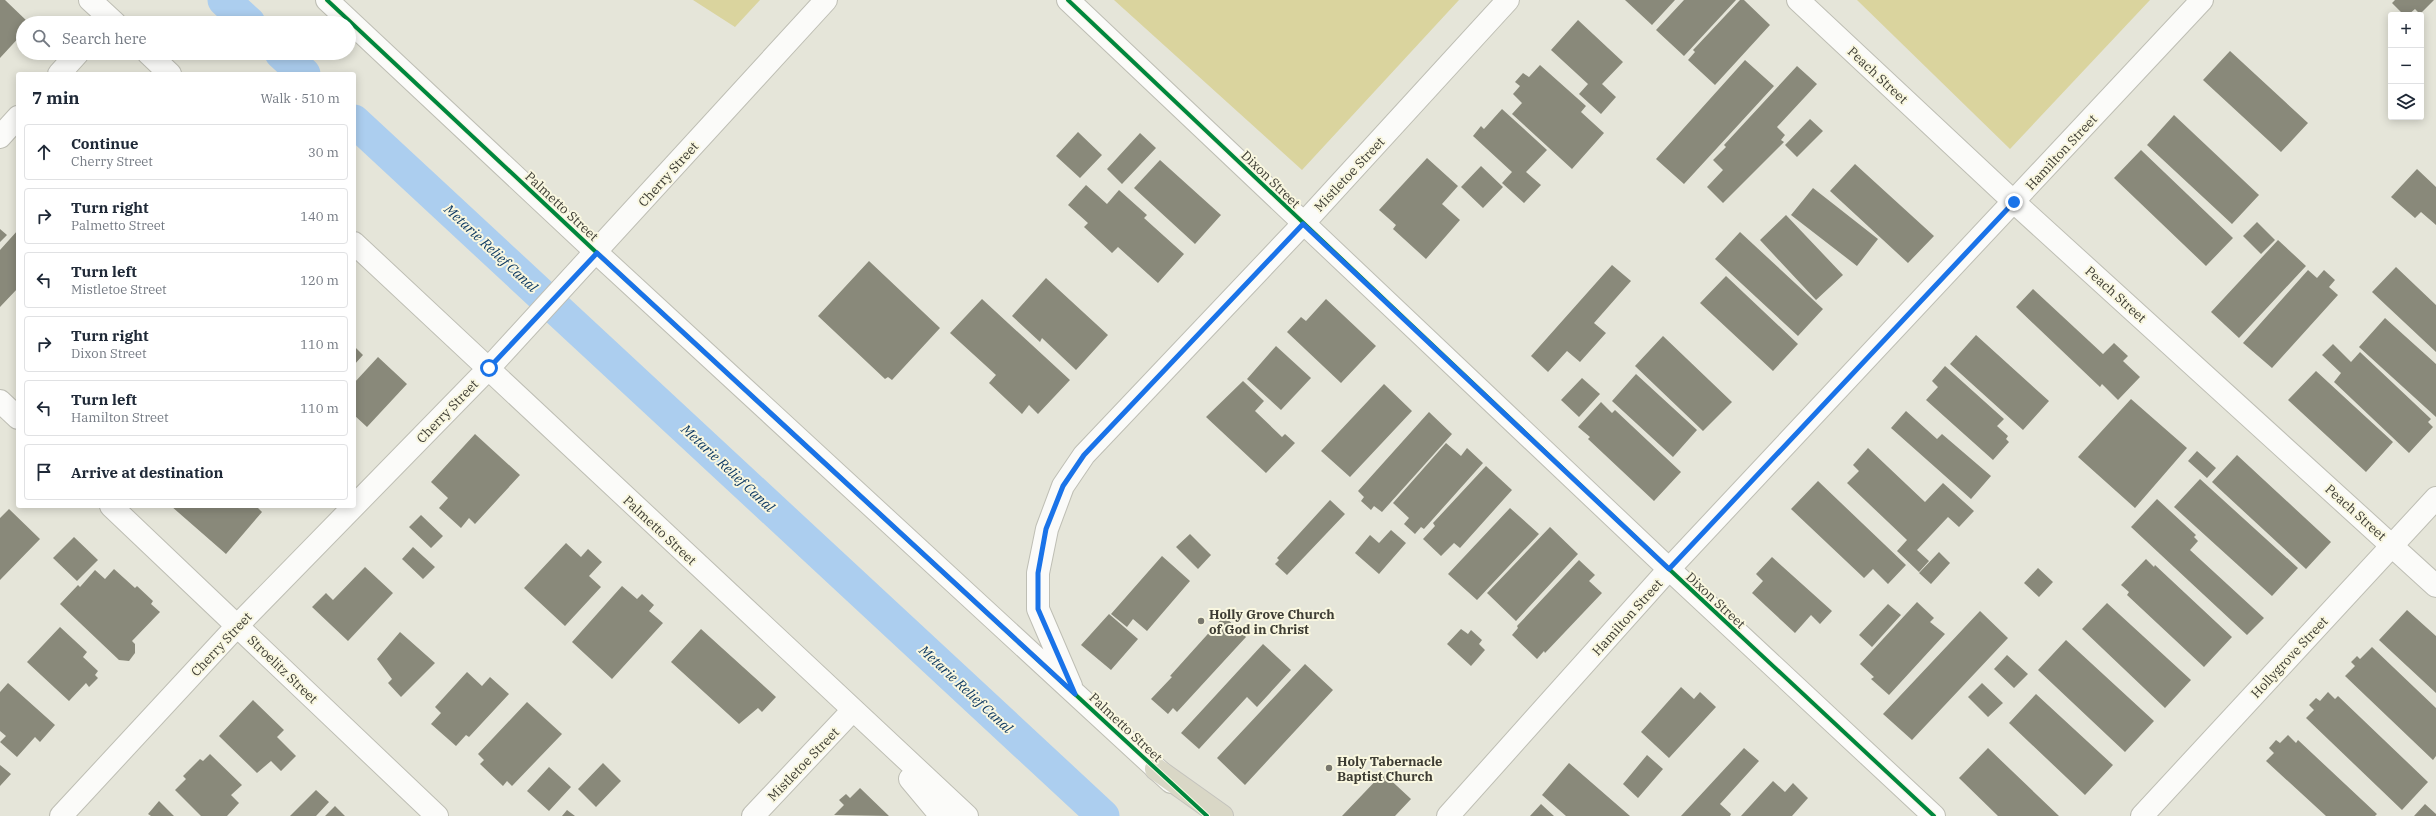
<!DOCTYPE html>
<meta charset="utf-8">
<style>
:root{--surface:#fff;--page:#f2f2f3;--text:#1f2937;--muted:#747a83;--line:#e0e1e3}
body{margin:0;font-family:"IBM Plex Serif",serif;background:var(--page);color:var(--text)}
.controls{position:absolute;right:12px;top:12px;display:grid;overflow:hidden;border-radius:4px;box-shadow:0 2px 10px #0003}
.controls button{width:36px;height:36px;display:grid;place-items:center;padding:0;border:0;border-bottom:1px solid var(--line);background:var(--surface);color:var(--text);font:20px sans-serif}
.stop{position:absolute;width:12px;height:12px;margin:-9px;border:3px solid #1a73e8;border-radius:50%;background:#fff}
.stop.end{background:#1a73e8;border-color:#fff;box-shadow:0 1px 4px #0008}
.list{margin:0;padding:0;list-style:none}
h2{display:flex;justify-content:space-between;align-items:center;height:52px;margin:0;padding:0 16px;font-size:17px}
h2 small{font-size:13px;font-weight:400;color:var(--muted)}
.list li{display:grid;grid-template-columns:26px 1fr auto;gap:12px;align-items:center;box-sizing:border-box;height:56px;margin:0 8px 8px;padding:0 8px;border:1px solid var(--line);border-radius:4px}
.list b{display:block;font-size:15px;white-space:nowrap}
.list p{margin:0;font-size:13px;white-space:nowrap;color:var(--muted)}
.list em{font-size:13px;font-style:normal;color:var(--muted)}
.icon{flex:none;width:22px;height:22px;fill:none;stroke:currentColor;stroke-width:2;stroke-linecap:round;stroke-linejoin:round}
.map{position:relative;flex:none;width:2436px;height:816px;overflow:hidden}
.search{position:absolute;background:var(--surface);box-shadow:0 2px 10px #0003;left:16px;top:16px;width:340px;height:44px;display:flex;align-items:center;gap:10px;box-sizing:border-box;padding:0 14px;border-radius:22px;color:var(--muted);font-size:15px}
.panel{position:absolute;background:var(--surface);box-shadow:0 2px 10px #0003;left:16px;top:72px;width:340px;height:436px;border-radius:4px}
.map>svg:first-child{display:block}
.green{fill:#dad49e}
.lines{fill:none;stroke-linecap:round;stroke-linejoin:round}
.canal{stroke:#acceef;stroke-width:33}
.building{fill:#89897a}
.minor-casing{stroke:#bebeb4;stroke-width:24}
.highway-casing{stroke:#c4c3bd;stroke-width:24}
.minor{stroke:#fbfbf9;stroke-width:22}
.highway{stroke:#d9d7c6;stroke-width:22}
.cycleway-casing{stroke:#f9f7e0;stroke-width:6}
.cycleway{stroke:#00873e;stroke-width:4}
.route{stroke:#1a73e8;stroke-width:5}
.poi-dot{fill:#78776d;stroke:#f9f7e0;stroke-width:1.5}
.labels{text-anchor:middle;stroke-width:4;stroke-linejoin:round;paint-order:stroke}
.street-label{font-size:13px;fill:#3d3c33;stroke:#f9f7e0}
.poi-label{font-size:13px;font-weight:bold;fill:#3d3c33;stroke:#f9f7e0;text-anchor:start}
.water-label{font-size:14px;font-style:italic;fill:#0f3b64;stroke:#f9f7e0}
</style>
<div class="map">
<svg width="2436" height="816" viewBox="0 0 2436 816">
<rect width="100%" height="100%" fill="#e5e5d9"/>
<path class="green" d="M 693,0 L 760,0 L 735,27 Z
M 1114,0 L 1459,0 L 1302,170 Z
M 1857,0 L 2150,0 L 2010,149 Z"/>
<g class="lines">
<path class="canal" d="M 224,0 L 249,23
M 281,53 L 304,74
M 354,121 L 1103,816"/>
</g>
<path class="building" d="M 0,0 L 5,0 L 29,23 L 23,23 L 23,33 L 0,58 Z
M 1625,0 L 1675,0 L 1652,25 Z
M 1684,0 L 1736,0 L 1684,56 L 1656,30 Z
M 1740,0 L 1744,0 L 1770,25 L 1715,85 L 1688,60 L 1695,52 L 1693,50 Z
M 2395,0 L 2434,0 L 2420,14 L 2415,9 L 2408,15 L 2404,15 L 2392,3 Z
M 1578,20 L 1623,62 L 1602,84 L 1616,97 L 1601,114 L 1579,94 L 1588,84 L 1551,50 Z
M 2230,51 L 2308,123 L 2281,152 L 2203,80 Z
M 1745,60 L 1774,86 L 1684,184 L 1656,159 Z
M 1540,65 L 1586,106 L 1581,112 L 1604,133 L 1572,169 L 1512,114 L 1522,103 L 1513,94 L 1520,86 L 1515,82 L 1523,73 L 1529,77 Z
M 1797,66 L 1817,84 L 1777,127 L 1785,135 L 1781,140 L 1784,142 L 1723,203 L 1707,187 L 1723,170 L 1713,160 L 1726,147 L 1724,145 Z
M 1502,109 L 1547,150 L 1526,172 L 1541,185 L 1524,203 L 1502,183 L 1512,172 L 1473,136 L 1481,126 L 1484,129 Z
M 2174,115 L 2259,195 L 2232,224 L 2147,145 Z
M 1810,119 L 1823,131 L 1797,157 L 1785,145 Z
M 1078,132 L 1102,155 L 1080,178 L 1056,156 Z
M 1140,133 L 1156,148 L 1122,184 L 1107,169 Z
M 2141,150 L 2233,238 L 2206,266 L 2114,178 Z
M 1427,158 L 1458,186 L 1442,204 L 1460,220 L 1426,259 L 1393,229 L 1396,225 L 1379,210 Z
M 1160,160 L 1221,215 L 1195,244 L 1134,188 Z
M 1855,164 L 1934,236 L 1908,263 L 1830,191 Z
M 1481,166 L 1503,187 L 1483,208 L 1461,187 Z
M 2417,169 L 2436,187 L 2436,225 L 2421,212 L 2415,218 L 2391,197 Z
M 1086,185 L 1107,204 L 1119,190 L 1147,215 L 1144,218 L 1184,254 L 1158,283 L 1118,247 L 1112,253 L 1084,227 L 1088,223 L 1068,205 Z
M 1813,188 L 1878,239 L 1857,266 L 1791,215 Z
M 1786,215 L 1843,275 L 1816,300 L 1760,240 Z
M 2257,222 L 2275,240 L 2261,254 L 2243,236 Z
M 0,229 L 7,235 L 0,242 Z
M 18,230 L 18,288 L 0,307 L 0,250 Z
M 1740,232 L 1823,309 L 1798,336 L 1715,259 Z
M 2278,240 L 2306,266 L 2239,338 L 2211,312 Z
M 869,261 L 940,328 L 892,380 L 888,377 L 885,379 L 818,316 Z
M 1612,265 L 1631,281 L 1594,323 L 1606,333 L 1580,362 L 1567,351 L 1548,372 L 1531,356 Z
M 2396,267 L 2436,305 L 2436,352 L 2372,292 Z
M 2308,270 L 2317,278 L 2324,270 L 2335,280 L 2329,287 L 2338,295 L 2272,368 L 2243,343 Z
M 1726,276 L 1798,344 L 1773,371 L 1700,303 Z
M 1046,278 L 1108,335 L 1076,370 L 1042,338 L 1040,342 L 1012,316 Z
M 2033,289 L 2103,354 L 2114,343 L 2128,356 L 2123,361 L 2140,377 L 2118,400 L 2102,384 L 2100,387 L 2016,307 Z
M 982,299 L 1070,380 L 1038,414 L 1029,405 L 1022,414 L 989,383 L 996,375 L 950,333 Z
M 1326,299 L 1376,346 L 1341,383 L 1287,332 L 1301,317 L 1306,321 Z
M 2385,318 L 2436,364 L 2436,417 L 2359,347 Z
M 1976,335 L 2049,401 L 2023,430 L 1950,364 Z
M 1663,336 L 1732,402 L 1703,431 L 1635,366 Z
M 2333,344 L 2351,362 L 2360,352 L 2431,419 L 2428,422 L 2433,427 L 2409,453 L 2334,382 L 2341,373 L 2322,355 Z
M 354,346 L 363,355 L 354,365 Z
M 1276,346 L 1311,378 L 1281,410 L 1247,379 Z
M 378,357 L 407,384 L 367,427 L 354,415 L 354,383 Z
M 1945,366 L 2004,419 L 1997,426 L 2008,436 L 2006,439 L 2009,442 L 1993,460 L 1926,400 L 1938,387 L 1932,381 Z
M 2316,371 L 2393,442 L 2366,472 L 2288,400 Z
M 1636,374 L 1697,430 L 1673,457 L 1612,401 Z
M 1582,378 L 1600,394 L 1579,417 L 1561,400 Z
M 1243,381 L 1264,401 L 1255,411 L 1282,437 L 1285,434 L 1295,443 L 1266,473 L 1206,417 Z
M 1384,384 L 1412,411 L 1350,477 L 1321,451 Z
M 2131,399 L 2187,448 L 2135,508 L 2078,457 Z
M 1601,402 L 1612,413 L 1615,410 L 1681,472 L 1654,501 L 1588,439 L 1590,437 L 1578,427 Z
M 1906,411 L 1937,439 L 1942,434 L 1991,476 L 1971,499 L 1891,428 Z
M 1429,412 L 1452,434 L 1382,512 L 1374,506 L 1371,510 L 1361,501 L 1364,497 L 1358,491 Z
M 475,434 L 520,475 L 475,524 L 469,518 L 461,528 L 439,508 L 448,498 L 431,482 Z
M 1446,443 L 1461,456 L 1467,448 L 1483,463 L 1424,529 L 1421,527 L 1415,534 L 1404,524 L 1409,518 L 1393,503 Z
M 1868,448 L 1925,502 L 1943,483 L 1974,511 L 1959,527 L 1948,517 L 1917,550 L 1929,561 L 1919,572 L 1897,551 L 1907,540 L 1847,483 L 1859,471 L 1853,465 Z
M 2197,451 L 2216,468 L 2207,478 L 2188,461 Z
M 2237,455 L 2331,542 L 2306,569 L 2212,482 Z
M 1486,466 L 1512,490 L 1460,548 L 1454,543 L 1441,556 L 1423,539 L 1435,526 L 1433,523 Z
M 2200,479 L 2298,568 L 2272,596 L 2174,507 Z
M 1818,481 L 1906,565 L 1888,584 L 1873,569 L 1864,578 L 1791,509 Z
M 2157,499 L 2196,535 L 2194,537 L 2198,541 L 2190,550 L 2264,618 L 2247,635 L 2131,527 Z
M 1330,500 L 1345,514 L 1287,575 L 1275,564 L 1279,560 L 1277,558 Z
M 171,506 L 256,506 L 262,512 L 226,554 Z
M 1510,508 L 1539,534 L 1477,600 L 1448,574 Z
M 9,509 L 40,539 L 0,580 L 0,518 Z
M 421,515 L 443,536 L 431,548 L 409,527 Z
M 1550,527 L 1578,554 L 1516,621 L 1487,593 Z
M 1391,530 L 1406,543 L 1379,574 L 1355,553 L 1370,535 L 1379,543 Z
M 1190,534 L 1211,555 L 1198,569 L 1176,547 Z
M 74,537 L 98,560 L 77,581 L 53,558 Z
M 566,543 L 581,557 L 588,549 L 602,562 L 589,576 L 601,587 L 565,626 L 524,588 Z
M 413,547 L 435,567 L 423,579 L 402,559 Z
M 1939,552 L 1950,563 L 1931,584 L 1919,573 Z
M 1162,556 L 1190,581 L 1147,631 L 1133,619 L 1127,627 L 1111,614 Z
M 1772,557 L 1832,611 L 1820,624 L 1811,615 L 1795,633 L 1752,593 L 1763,581 L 1756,574 Z
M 2146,559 L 2154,567 L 2155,565 L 2232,637 L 2204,667 L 2127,595 L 2129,592 L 2121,585 Z
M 1579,560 L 1595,575 L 1589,581 L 1602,593 L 1545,653 L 1544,651 L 1537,659 L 1512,635 L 1518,628 L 1517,626 Z
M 365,567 L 393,593 L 348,641 L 312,607 L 326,593 L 333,600 Z
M 2038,568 L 2053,582 L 2039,597 L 2024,583 Z
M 114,569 L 135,588 L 137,586 L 153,601 L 151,604 L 160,612 L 132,641 L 135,644 L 135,653 L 129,661 L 119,660 L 60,604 L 78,585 L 80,587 L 95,570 L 105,579 Z
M 622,586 L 637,599 L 642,594 L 654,605 L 649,611 L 663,623 L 612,679 L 572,642 Z
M 1917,602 L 1934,618 L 1930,622 L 1945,634 L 1889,695 L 1871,679 L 1874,677 L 1860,664 Z
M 2107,603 L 2191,680 L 2165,708 L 2082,629 Z
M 1888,604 L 1901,615 L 1872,647 L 1859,635 Z
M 2407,610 L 2436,636 L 2436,693 L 2379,640 Z
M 1980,611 L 2008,638 L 1912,740 L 1883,714 Z
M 1109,614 L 1138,639 L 1111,670 L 1081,645 Z
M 1224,616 L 1246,637 L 1177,712 L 1173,708 L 1168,714 L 1151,699 L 1172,677 L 1170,676 Z
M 60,627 L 87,652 L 83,657 L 98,671 L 95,675 L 98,678 L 89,687 L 86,683 L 69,701 L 27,662 Z
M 701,629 L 776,697 L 762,712 L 758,708 L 739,724 L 671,662 Z
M 1461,629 L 1468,634 L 1471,630 L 1482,640 L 1479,644 L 1485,650 L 1471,666 L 1447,644 Z
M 400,632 L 435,663 L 401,697 L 388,683 L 392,679 L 377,659 Z
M 2066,640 L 2154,721 L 2125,752 L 2038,670 Z
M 1263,644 L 1291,670 L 1257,707 L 1247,697 L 1199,749 L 1181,733 Z
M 2372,647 L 2436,708 L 2436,756 L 2433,760 L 2345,676 L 2355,666 L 2351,662 L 2357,656 L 2360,659 Z
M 2007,655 L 2028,674 L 2014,688 L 1994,669 Z
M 1305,664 L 1333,690 L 1245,785 L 1217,758 Z
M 467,672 L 482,686 L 490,677 L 509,694 L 469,737 L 466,735 L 456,746 L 431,724 L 441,713 L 435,707 Z
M 8,683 L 55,725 L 40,742 L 35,737 L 17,757 L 0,742 L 6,736 L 0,731 L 0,692 Z
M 1982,683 L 2003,703 L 1988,717 L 1968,697 Z
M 1681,687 L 1694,699 L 1700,692 L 1716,707 L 1669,758 L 1641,732 Z
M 2328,692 L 2335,699 L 2338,696 L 2428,782 L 2402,810 L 2306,718 L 2314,710 L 2309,705 L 2316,698 L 2320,701 Z
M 2036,694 L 2113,765 L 2085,795 L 2009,723 Z
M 253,700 L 284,730 L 277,737 L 296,756 L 281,771 L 271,761 L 257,773 L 219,736 Z
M 527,702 L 562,734 L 512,786 L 507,781 L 503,786 L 480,764 L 484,760 L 478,754 Z
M 2288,735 L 2296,743 L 2298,740 L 2377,814 L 2375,816 L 2326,816 L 2266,761 L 2274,753 L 2269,748 L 2276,740 L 2280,743 Z
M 1744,748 L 1759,761 L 1720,804 L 1731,814 L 1730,816 L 1681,816 Z
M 1988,748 L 2059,816 L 1998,816 L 1959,778 Z
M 210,754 L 242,785 L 231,795 L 239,803 L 227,816 L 201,816 L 175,790 L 186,779 L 183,776 L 200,759 L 203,761 Z
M 1647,755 L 1663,769 L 1638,798 L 1623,784 Z
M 603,763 L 621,781 L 596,807 L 578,789 Z
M 1569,763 L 1630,816 L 1566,816 L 1542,795 Z
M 0,765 L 11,774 L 0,786 Z
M 549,767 L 571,787 L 549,811 L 527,791 Z
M 1383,773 L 1411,799 L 1395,816 L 1342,816 Z
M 1773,781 L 1785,792 L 1793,783 L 1808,798 L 1792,816 L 1741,816 Z
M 860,788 L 889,816 L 834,815 L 844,805 L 839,800 L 846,794 L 850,798 Z
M 316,790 L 329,802 L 316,816 L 290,816 Z
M 159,801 L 174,816 L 151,816 L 148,814 Z
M 1541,804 L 1554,816 L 1530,816 Z
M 2425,804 L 2436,814 L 2436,816 L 2414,816 Z
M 335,806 L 345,816 L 325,816 Z
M 567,810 L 575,816 L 562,816 Z"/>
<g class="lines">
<defs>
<path id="minor" d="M 90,0 L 115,23
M 327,0 L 597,253 L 1171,782
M 1068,0 L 1669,569 L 1934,816
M 1798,0 L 2014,202 L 2436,586
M 148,53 L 170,74
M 59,74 L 78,53
M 0,137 L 18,117
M 354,243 L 967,816
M 0,401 L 18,418
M 111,506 L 437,816
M 1071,686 L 1038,609 L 1038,573 L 1047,529 L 1063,486 L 1084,455 L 1303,224 L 1508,0
M 910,779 L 941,816
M 61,816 L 237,626 L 489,368 L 826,0
M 753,816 L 852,711
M 1448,816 L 1669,569 L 2202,0
M 2142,816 L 2436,498"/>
<path id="highway" d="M 1156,769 L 1222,816"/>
</defs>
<use href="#minor" class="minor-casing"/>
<use href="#highway" class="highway-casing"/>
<use href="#minor" class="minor"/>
<use href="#highway" class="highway"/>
<defs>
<path id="cycleway" d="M 327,0 L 597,253 L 1207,816
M 1068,0 L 1669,569 L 1934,816"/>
</defs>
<use href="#cycleway" class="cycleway-casing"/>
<use href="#cycleway" class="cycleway"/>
</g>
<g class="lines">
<path class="route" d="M 489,368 L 597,253 L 1075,694 L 1038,609 L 1038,573 L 1046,529 L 1063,486 L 1084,455 L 1303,224 L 1669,569 L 2014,202"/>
</g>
<g class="poi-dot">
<circle cx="1201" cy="621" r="4"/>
<circle cx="1329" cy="768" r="4"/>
</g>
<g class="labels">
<g class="street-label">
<text transform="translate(1878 75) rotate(43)" y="5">Peach Street</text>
<text transform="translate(2061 152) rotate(-47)" y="5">Hamilton Street</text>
<text transform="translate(668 174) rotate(-48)" y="5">Cherry Street</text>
<text transform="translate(1349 174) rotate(-47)" y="5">Mistletoe Street</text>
<text transform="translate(1271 179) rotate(44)" y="5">Dixon Street</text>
<text transform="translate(562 206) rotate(43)" y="5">Palmetto Street</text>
<text transform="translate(2116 294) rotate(42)" y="5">Peach Street</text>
<text transform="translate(447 411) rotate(-46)" y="5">Cherry Street</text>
<text transform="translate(2356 512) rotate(42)" y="5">Peach Street</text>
<text transform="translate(660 530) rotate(43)" y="5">Palmetto Street</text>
<text transform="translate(1716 600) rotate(43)" y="5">Dixon Street</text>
<text transform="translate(1627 617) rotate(-48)" y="5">Hamilton Street</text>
<text transform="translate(221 644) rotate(-47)" y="5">Cherry Street</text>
<text transform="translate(2289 657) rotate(-47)" y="5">Hollygrove Street</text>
<text transform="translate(283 669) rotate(44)" y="5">Stroelitz Street</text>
<text transform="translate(1126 727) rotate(43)" y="5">Palmetto Street</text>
<text transform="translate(803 764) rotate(-46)" y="5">Mistletoe Street</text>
</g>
<g class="poi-label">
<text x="1209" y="619">Holly Grove Church<tspan x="1209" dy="15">of God in Christ</tspan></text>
<text x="1337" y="766">Holy Tabernacle<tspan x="1337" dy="15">Baptist Church</tspan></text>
</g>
<g class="water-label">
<text transform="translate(491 248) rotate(43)" y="5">Metarie Relief Canal</text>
<text transform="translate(728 468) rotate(43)" y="5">Metarie Relief Canal</text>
<text transform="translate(966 689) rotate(43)" y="5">Metarie Relief Canal</text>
</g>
</g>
</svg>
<div class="controls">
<button>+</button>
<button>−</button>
<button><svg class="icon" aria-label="layers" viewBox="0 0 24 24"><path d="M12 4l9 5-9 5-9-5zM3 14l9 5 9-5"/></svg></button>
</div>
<div class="stop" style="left:489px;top:368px"></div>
<div class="stop end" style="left:2014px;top:202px"></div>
<div class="search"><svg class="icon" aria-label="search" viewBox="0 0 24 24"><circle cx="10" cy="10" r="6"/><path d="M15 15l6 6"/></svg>Search here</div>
<section class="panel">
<h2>7 min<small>Walk · 510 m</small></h2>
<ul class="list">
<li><svg class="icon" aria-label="ahead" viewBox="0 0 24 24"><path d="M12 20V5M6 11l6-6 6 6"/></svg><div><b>Continue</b><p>Cherry Street</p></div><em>30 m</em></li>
<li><svg class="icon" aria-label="right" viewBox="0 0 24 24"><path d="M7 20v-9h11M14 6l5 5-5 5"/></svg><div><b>Turn right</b><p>Palmetto Street</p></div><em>140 m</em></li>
<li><svg class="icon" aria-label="left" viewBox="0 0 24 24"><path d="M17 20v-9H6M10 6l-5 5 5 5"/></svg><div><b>Turn left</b><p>Mistletoe Street</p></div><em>120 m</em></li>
<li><svg class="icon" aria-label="right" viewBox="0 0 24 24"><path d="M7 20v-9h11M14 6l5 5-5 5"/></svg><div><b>Turn right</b><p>Dixon Street</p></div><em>110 m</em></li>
<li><svg class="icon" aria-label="left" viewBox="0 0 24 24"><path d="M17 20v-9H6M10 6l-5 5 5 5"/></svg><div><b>Turn left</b><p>Hamilton Street</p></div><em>110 m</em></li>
<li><svg class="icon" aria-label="arrive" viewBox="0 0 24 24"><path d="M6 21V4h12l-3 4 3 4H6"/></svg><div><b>Arrive at destination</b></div></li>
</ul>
</section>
</div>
